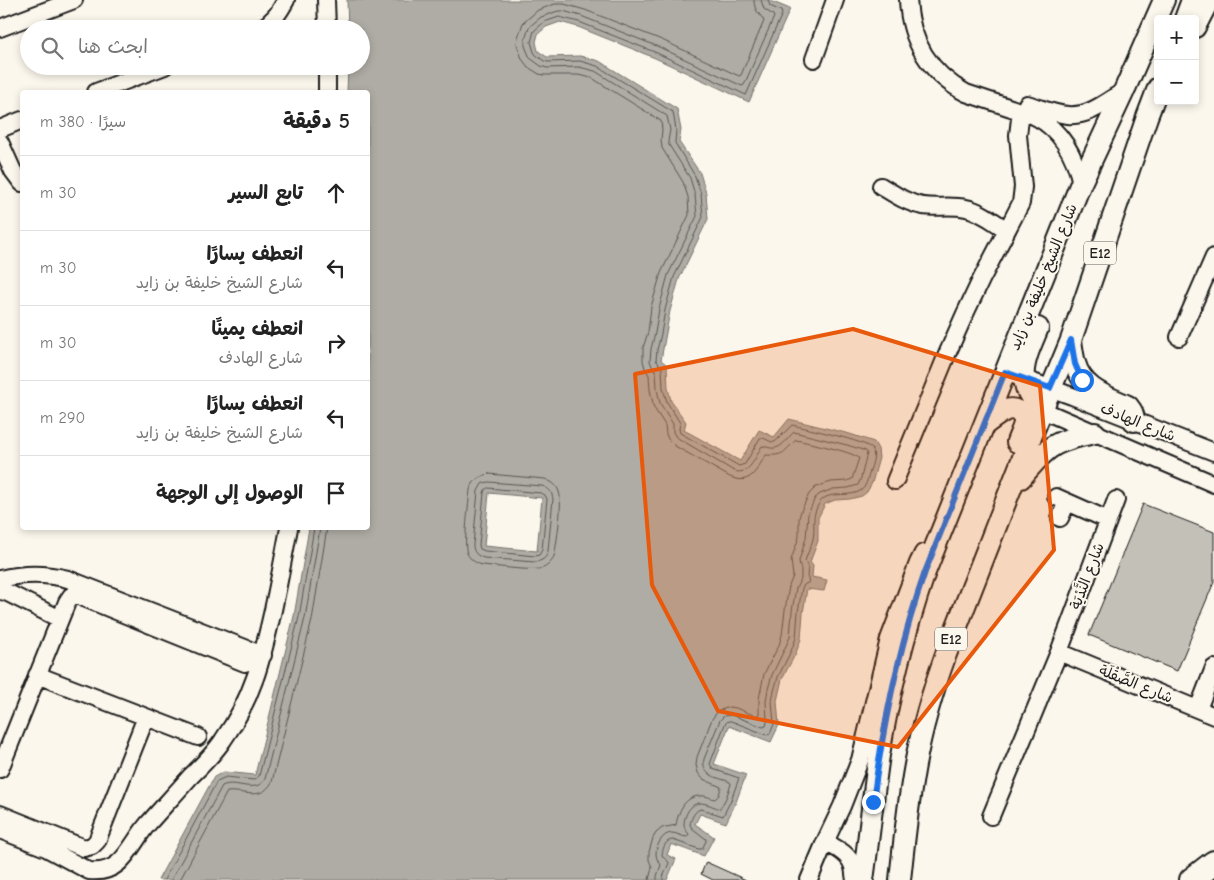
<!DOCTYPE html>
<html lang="ar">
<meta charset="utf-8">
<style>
:root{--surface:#fff;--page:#f6f6f6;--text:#222;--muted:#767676;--line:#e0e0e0}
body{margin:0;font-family:"Comic Neue","Playpen Sans Arabic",sans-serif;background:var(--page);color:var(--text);direction:rtl}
.controls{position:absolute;right:15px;top:15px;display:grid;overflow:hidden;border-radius:5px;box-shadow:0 2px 8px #0003}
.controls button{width:45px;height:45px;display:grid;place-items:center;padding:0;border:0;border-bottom:1px solid var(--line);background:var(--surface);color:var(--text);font:25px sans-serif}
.stop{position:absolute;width:15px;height:15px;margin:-11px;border:4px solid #1a73e8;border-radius:50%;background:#fff}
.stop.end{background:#1a73e8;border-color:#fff;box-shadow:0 1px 5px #0008}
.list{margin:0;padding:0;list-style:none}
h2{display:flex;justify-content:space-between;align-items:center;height:65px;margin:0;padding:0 20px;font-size:21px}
h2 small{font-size:16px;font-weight:400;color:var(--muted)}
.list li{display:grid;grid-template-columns:32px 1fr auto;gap:15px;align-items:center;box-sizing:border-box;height:75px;padding:0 20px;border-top:1px solid var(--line)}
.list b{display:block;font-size:19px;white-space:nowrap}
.list p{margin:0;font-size:16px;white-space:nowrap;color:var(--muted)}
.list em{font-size:16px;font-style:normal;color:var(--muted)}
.icon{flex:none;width:28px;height:28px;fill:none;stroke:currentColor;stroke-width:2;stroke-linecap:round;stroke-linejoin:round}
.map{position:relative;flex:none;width:1214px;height:880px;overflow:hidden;direction:ltr}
.search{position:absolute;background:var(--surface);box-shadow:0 2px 8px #0003;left:20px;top:20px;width:350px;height:55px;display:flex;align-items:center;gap:12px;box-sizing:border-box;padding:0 18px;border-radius:28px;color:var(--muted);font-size:19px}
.panel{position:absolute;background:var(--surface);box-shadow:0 2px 8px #0003;left:20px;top:90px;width:350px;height:440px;border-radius:5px;direction:rtl}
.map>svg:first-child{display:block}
.water{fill:#afaca5;stroke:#74726e;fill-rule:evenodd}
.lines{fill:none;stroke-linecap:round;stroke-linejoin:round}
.shore{stroke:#575653;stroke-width:1}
.building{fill:#c3c0b8;stroke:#1c1c1c}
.minor-casing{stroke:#1c1c1c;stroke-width:20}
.major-casing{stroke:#1c1c1c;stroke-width:24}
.highway-casing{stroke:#1c1c1c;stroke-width:28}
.minor{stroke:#fbf7ec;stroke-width:16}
.major{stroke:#fbf7ec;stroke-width:20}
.highway{stroke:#fbf7ec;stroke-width:24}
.route{stroke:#1a73e8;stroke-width:6}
.marked{fill:#e8590c;fill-opacity:0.2;stroke:#e8590c;stroke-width:4;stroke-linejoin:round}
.labels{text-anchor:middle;stroke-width:4;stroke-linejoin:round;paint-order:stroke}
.shield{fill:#fbf7ec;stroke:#5f5e5a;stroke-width:1}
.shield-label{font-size:14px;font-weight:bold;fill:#1c1c1c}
.street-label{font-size:15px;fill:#1c1c1c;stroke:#fbf7ec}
</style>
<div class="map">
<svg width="1214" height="880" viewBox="0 0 1214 880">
<rect width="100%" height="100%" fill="#fbf7ec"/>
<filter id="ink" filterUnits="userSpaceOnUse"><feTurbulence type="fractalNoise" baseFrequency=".02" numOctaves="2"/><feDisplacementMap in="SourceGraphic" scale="10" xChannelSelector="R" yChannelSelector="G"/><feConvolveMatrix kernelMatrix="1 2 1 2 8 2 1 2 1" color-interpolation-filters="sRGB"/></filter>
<g filter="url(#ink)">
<path class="water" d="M 347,0 L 768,0 L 790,9 L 749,102 L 655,58 L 578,27 L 560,22 L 546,27 L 538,34 L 536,42 L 538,51 L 547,57 L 580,56 L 599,61 L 677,109 L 681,130 L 679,142 L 700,173 L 706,193 L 708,219 L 679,279 L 670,311 L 661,360 L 667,365 L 668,388 L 671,401 L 686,422 L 684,430 L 740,461 L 759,430 L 774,437 L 789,419 L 850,434 L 874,442 L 878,449 L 879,458 L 872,483 L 867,492 L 862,496 L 850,499 L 835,500 L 825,504 L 818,518 L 818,541 L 810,562 L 813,566 L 812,577 L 827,580 L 824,591 L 807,589 L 803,613 L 801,639 L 796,653 L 782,679 L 777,701 L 779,725 L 771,742 L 729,726 L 714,764 L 746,775 L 736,802 L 726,823 L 700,814 L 695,824 L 714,837 L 704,856 L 671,844 L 667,855 L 676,859 L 667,880 L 158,880 L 214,777 L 224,772 L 255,775 L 294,616 L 309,528 L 368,528 L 368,92 L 347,92 L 348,66 L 361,66 L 361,29 L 348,29 ZM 489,493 L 542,498 L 537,551 L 484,546 Z"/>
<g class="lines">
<path class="shore" d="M 489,474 L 545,479 C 552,482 557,485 559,492 C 563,502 557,540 555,552 C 554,559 550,565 543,568 C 534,572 495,566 482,565 C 476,563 470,560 467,553 C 463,545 469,501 470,490 C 473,481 479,476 489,474 Z
M 489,482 L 542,486 C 549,488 552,492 553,499 L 548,551 C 547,558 542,561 535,562 L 484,558 C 477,556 473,552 473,545 L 478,491 L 482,484 Z
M 488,488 L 541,493 L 545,495 L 547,499 L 542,550 L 539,555 L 535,556 L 485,551 L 480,549 L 479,545 L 484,493 L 485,490 Z
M 164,880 L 217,781 L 226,777 L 254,780 L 259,776 L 299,617 L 314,528
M 171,880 L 222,786 C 236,779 255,795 265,779 L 305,618 L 320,528
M 180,880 L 227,792 C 244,790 261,802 272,782 L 312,620 L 327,528
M 649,880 L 652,867 L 649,860 L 649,852 L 653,838 L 656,833 L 662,828 L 676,825 C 678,813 684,796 700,796 C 705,795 710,798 715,799 L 719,795 L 721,787 L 703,779 L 698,773 L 696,765 L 697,757 L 712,719 L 718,711 L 729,707 L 736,708 L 756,716 L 759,714 L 759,699 L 764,674 L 779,645 L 782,635 L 785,610 L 789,586 L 793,576 L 791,560 L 799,537 L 799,518 L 801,511 L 809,494 L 816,487 L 831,482 L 847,481 L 852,479 L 859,458 C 850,451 810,443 796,440 C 783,452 785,456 766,455 C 756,470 751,486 730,477 L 675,446 L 668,439 L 666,434 L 665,425 L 654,408 L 650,390 L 649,375 L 645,368 L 643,361 L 643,348 L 648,332 L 651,307 L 661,273 L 689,215 L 688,197 L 683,182 L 662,148 L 661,140 L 662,130 L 661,121 L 592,78 L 578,75 L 544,75 L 539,74 L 528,67 L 522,59 L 517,44 L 518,37 L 523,23 L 538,10 L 555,4 L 564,4 L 585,10 L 662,40 L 739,76 L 741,75 L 764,21 C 760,13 754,12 754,0
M 657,880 L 657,876 L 661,865 C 659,862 656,859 656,854 C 656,846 662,833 672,833 C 677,833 682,837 687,837 L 689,834 C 686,831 684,828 684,824 C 684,815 691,803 700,803 C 707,803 714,807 720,809 L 726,798 L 731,784 L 730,782 C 718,777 701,777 704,759 L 720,720 L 724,716 L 732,715 L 763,727 L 766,726 L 767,722 L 766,701 L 768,689 L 772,675 L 785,648 L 790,637 L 792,611 L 796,588 L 801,579 L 801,570 L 799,561 L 806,538 L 808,514 L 815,498 L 820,494 L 833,489 L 848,488 L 858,485 L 861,478 L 867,453 L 866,451 L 847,445 L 794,432 C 788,437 783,447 775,448 C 770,449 766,446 762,446 C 755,457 750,476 734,471 L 676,437 L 673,432 L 673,424 L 660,403 L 657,389 L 656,371 L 652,366 L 650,361 L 651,349 L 655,333 L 659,309 L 668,275 L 697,216 L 695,195 L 690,178 L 669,145 L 668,141 L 670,130 L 667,116 L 595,71 L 579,67 L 547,68 L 541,66 L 530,58 L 525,46 L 525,40 L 529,27 L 541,17 L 558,11 L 563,11 L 581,16 L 659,47 L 742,86 L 744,85 L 774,17 L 773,15 L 764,9 L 761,0
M 663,880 L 663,877 L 669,863 C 668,859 663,859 662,855 C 663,848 665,840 673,840 L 699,849 L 702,849 L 706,841 L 706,839 L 692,828 L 690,825 C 691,818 695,810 701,809 L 723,816 L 731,800 L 739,778 L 713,769 L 710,764 L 725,724 L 728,721 L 731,721 L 767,735 L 770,734 L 774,724 L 772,701 L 774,691 L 778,677 L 791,651 L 796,638 L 798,612 L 802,588 L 804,585 L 809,582 L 807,576 L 808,568 L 805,561 C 807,554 811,547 813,539 C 816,525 810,517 820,502 C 829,490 848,498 860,491 C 866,488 868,478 870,471 C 872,464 876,455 872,449 C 867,441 804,428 792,425 L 775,442 C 770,443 765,437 760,438 L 745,464 L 739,466 L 680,433 L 679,429 L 680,423 L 667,402 L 663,388 L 662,368 L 656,360 L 657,350 L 661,334 L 665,310 L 674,277 L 703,217 L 701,194 L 695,176 L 675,143 L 676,130 L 673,112 L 597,66 L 580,61 L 548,62 L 544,61 L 536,55 L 534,52 L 531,42 L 534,31 L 544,22 L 559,17 L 579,22 L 657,53 L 746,95 L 747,93 L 782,14 L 781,11 L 770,6 L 768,0"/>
</g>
<path class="building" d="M 1143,504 L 1214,532 L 1214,582 L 1177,671 L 1089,635 Z
M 706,862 L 746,880 L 713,880 L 701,874 Z"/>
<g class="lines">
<defs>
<path id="minor" d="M 326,0 L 327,29
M 908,0 C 910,41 930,74 966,93 C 981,98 996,103 1011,108 C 1019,111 1029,113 1036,117 C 1061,130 1075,156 1081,183
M 0,28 L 74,0
M 260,29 C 273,22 279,13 286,0
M 814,59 L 835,0
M 96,92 L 165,66
M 327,92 L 327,66
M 1027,104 C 1040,108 1054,114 1068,115 C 1089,117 1107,101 1124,91
M 0,129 L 22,120
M 0,142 L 13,171 L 22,183
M 881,186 C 894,194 907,203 923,206 C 937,208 952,205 966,208 C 981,211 994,222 1007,230
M 1179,337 L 1214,257
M 1016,376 L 1072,396 L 1214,452
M 1042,410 L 1214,484
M 895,481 L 948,352 L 964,316 L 981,280 L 1021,203 L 1023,187 L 1018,135 L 1021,111
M 1056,497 L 1108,520
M 1060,518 L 1067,502
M 0,579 C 24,573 45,573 68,579 L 263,655
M 0,591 L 6,592 L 60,619
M 1059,652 L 1214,716
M 37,675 L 198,737
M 1198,709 L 1214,668
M 0,769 L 67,602 L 71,596 L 79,596 L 245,663
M 0,814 L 84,848 L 92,846 L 97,841 L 146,717
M 991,816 L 1059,652 L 1116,500
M 0,830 L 46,848 L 89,871 C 122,875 129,847 147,825 C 161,809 176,793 190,777 C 202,765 214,754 223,740 C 253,698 262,659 273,610 C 279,582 284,555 289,528
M 825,842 C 836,848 850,854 853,867 C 854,871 854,876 855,880
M 809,880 L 825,842 L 842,806 L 860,760 L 889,639 L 918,563 L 923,553"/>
<path id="major" d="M 1185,19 L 1192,0
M 1195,27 L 1209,0
M 1038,328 C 1025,359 1012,383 1042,410
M 1071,340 C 1072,348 1073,356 1075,363 C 1082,389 1106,396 1128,406 C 1132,411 1134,414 1134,421
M 984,425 C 991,420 997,415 1004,411 C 1013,406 1025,412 1024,423 C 1023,429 1019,436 1017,442
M 1021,478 C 1047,446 1054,441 1095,433
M 863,880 C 869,838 873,796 879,755 C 889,693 905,631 925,572 L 1081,183 L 1124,91 L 1164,0
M 900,880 C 904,842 908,803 915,765 C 922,727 933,690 946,654 L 1033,432 L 1071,340 L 1147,117 L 1158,88"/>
<path id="highway" d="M 1192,880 L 1214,863"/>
</defs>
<use href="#minor" class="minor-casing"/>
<use href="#major" class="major-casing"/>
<use href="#highway" class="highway-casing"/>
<use href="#minor" class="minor"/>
<use href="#major" class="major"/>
<use href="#highway" class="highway"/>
</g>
</g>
<g class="lines" filter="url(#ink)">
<path class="route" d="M 873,802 C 883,724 899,647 925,572 L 1005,372 L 1050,388 L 1071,340 L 1075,364 L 1082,380"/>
</g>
<path class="marked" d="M 853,329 L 1040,386 L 1054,550 L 898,747 L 718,711 L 652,585 L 635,374 Z"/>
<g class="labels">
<g class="shield">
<rect x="1084" y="241.5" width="32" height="23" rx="4"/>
<rect x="935" y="627.5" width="32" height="23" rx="4"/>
</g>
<g class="shield-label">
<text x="1100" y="258">E12</text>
<text x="951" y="644">E12</text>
</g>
<g class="street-label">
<text transform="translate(1043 277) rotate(-68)" y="5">شارع الشيخ خليفة بن زايد</text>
<text transform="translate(1138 422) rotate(22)" y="5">شارع الهادف</text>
<text transform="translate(1087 576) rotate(-69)" y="5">شارع النَّدْيَة</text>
<text transform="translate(1136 684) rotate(22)" y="5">شارع الصَّقْلَة</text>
</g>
</g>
</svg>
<div class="controls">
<button>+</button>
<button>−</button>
</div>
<div class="stop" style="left:1082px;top:380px"></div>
<div class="stop end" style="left:873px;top:802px"></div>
<div class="search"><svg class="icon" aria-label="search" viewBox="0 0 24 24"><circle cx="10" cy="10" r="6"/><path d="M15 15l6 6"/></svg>ابحث هنا</div>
<section class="panel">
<h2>5 دقيقة<small>سيرًا · 380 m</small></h2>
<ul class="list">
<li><svg class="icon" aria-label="ahead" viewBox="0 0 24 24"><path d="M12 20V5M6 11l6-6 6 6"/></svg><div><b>تابع السير</b></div><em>30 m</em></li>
<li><svg class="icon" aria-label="left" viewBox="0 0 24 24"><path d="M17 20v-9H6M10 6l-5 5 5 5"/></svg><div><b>انعطف يسارًا</b><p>شارع الشيخ خليفة بن زايد</p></div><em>30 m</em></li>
<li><svg class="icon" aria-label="right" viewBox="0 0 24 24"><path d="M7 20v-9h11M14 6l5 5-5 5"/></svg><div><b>انعطف يمينًا</b><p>شارع الهادف</p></div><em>30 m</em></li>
<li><svg class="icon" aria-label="left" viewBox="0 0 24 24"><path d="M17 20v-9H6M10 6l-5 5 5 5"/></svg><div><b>انعطف يسارًا</b><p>شارع الشيخ خليفة بن زايد</p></div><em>290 m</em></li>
<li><svg class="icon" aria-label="arrive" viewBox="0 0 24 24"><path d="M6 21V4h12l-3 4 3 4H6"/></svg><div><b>الوصول إلى الوجهة</b></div></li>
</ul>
</section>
</div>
